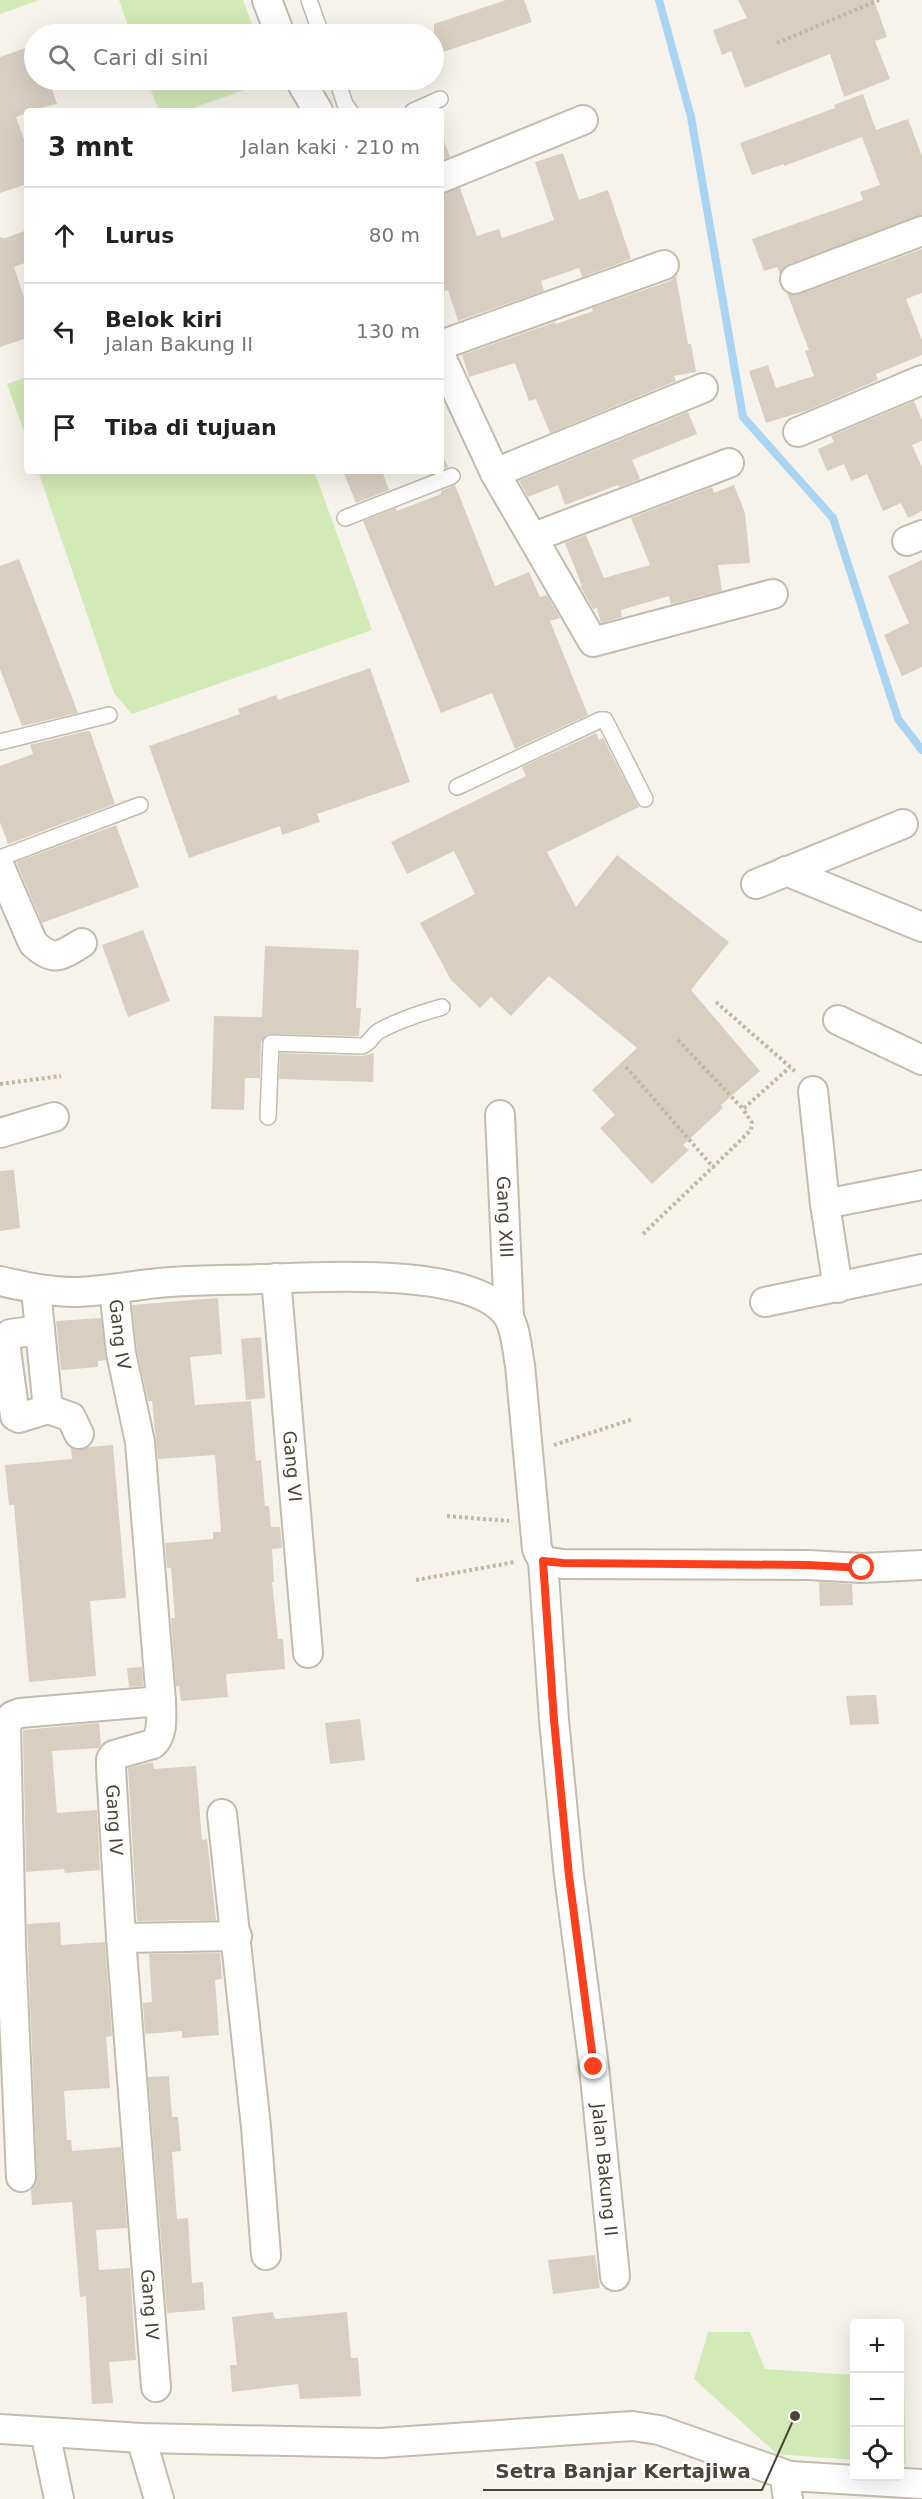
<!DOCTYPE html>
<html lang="id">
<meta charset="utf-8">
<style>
:root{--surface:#fff;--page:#f6f6f6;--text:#222;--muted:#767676;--line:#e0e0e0}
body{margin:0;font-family:"DejaVu Sans",sans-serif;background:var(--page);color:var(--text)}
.controls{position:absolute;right:18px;bottom:18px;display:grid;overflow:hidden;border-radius:6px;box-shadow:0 6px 24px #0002}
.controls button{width:54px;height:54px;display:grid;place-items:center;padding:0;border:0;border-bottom:2px solid var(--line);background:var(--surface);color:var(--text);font:30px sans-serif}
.stop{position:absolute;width:18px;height:18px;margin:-14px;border:4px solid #fc3f1d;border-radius:50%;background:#fff}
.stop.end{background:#fc3f1d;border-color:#fff;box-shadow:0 2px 6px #0008}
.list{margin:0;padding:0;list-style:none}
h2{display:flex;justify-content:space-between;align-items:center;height:78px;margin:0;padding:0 24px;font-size:26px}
h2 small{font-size:20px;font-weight:400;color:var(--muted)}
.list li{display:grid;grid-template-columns:39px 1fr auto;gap:18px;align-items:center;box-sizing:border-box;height:96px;padding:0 24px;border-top:2px solid var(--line)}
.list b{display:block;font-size:22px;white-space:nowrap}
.list p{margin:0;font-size:20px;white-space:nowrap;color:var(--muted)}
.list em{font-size:20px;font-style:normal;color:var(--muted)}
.icon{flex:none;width:33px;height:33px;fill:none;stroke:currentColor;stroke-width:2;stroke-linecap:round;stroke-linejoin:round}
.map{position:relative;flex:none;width:922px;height:2499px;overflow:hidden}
.search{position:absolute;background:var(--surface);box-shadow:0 6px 24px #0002;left:24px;top:24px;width:420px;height:66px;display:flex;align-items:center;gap:15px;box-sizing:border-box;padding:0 21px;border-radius:33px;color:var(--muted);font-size:22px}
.panel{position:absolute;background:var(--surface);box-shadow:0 6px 24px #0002;left:24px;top:108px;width:420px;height:366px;border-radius:6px}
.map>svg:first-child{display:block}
.green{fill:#d2eab5}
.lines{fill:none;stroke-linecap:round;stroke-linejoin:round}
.stream{stroke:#a9d4f2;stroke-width:8}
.building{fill:#d8cfc1}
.service-casing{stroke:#c2bbae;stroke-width:18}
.minor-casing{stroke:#c2bbae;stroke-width:32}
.path{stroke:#c4b79f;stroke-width:4;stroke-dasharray:3 3;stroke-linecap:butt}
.service{stroke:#fff;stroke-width:15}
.minor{stroke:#fff;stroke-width:28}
.route{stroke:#fc3f1d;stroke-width:8}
.labels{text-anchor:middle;stroke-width:5;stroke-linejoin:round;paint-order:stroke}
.street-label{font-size:18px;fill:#4b4439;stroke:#fff}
.leader{fill:none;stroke:#4b4439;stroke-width:2}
.callout-dot{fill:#4b4439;stroke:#fff;stroke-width:2}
.callout-label{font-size:20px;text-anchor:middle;font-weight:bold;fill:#4b4439;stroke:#fff;stroke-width:5;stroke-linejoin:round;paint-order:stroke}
</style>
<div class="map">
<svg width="922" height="2499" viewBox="0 0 922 2499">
<rect width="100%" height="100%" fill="#f6f3ec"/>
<path class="green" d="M 0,0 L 39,0 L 0,14 Z
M 119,0 L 243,0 L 256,34 L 131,34 Z
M 147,80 L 272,80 L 185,111 L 159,111 Z
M 27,377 L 27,440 L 7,384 Z
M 38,471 L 314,471 L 372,630 L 132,714 L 114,693 Z
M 708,2332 L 750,2332 L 765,2369 L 854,2375 L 854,2460 L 777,2454 L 694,2379 Z
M 900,2379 L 904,2379 L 906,2464 L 900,2463 Z"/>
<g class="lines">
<path class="stream" d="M 659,0 L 691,117 L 743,417 L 833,518 L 898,719 L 922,750"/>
</g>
<path class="building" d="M 506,0 L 524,0 L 532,22 L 434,55 L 434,24 Z
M 738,0 L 874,0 L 887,37 L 875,41 L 890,79 L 844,97 L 830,54 L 745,88 L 731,51 L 722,55 L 713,30 L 747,18 Z
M 34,45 L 34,80 L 49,80 L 57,104 L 27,111 L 27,113 L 16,117 L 27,148 L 27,184 L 0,193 L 0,57 Z
M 863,94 L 876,130 L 908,119 L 922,156 L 922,215 L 789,264 L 780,274 L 777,267 L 764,271 L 752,239 L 863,200 L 860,192 L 880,185 L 862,137 L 784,166 L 784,164 L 752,175 L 740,143 L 835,108 L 834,105 Z
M 444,141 L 450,157 L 441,160 L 441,142 Z
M 563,153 L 579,200 L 608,190 L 631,259 L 582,277 L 579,268 L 541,281 L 544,291 L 458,321 L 448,290 L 441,293 L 441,194 L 460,188 L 477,236 L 499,229 L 502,238 L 554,220 L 535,162 Z
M 27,230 L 27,262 L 14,267 L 27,306 L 27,338 L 0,347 L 0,237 L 5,238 Z
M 922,249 L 922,293 L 906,299 L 922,340 L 922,355 L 876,374 L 878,380 L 808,410 L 766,423 L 749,371 L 768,365 L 776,388 L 814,376 L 805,351 L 809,350 L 787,293 L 801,294 Z
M 676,276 L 688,344 L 691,344 L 696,372 L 674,376 L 676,381 L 550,433 L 536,399 L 529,401 L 515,363 L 469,377 L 462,355 L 555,322 L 556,324 L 593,311 L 592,308 L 670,281 Z
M 914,401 L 922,420 L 922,441 L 912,445 L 922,467 L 922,511 L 908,518 L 901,503 L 883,511 L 867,474 L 851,481 L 844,464 L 827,471 L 818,449 L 834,442 L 831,436 Z
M 688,412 L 697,434 L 632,460 L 640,479 L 619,487 L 618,485 L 565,505 L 558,485 L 528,497 L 519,481 Z
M 441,452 L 448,467 L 441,470 Z
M 343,471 L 382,471 L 389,490 L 356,503 Z
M 455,485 L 495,586 L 529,572 L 540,597 L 547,595 L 560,618 L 550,621 L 588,715 L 515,749 L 492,693 L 441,713 L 363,521 L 396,508 L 397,511 L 441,494 L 441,491 Z
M 734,485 L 745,513 L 750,563 L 718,565 L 722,591 L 671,604 L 669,596 L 621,610 L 622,617 L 601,623 L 597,608 L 593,609 L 580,586 L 582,586 L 565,543 L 586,535 L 604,578 L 650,565 L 631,518 L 712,487 L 714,493 Z
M 19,559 L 78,713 L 22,726 L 0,669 L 0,566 Z
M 922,560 L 922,667 L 902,676 L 884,635 L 909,623 L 888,576 Z
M 370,668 L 410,782 L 317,814 L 320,822 L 282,835 L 280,826 L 189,858 L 149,746 L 240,714 L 238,709 L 276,695 L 278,700 Z
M 86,731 L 90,731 L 115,804 L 8,844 L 0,822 L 0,766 L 33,754 L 30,745 Z
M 596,733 L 599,740 L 603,738 L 639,807 L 547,852 L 576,907 L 617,855 L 729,942 L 691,990 L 760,1071 L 721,1105 L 723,1108 L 683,1145 L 689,1150 L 652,1184 L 600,1128 L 615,1115 L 592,1090 L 637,1048 L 549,976 L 511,1016 L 491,997 L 480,1008 L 451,980 L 420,923 L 475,894 L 454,851 L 407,874 L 391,842 L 526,776 L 522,767 Z
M 116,825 L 139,887 L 42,923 L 16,862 Z
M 143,930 L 170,1001 L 128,1017 L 102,945 Z
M 265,946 L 359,950 L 356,1008 L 361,1008 L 359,1036 L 267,1034 L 261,1043 L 260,1078 L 245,1078 L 244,1110 L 211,1109 L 214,1016 L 262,1017 Z
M 280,1053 L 362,1056 L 374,1053 L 373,1082 L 279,1079 Z
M 14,1170 L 20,1228 L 0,1231 L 0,1171 Z
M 218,1298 L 222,1354 L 190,1357 L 195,1405 L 251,1401 L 256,1461 L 261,1460 L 265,1506 L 269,1506 L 271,1527 L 280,1527 L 282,1548 L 272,1549 L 274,1582 L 272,1582 L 278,1639 L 283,1639 L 285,1669 L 226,1674 L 228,1697 L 181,1701 L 179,1686 L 176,1687 L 171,1618 L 175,1618 L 171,1568 L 167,1568 L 165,1543 L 213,1539 L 213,1532 L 221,1532 L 215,1455 L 158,1459 L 152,1401 L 148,1401 L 137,1350 L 132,1305 Z
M 101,1318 L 106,1360 L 98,1361 L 98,1367 L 61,1370 L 56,1321 Z
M 261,1337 L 265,1398 L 246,1400 L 241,1339 Z
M 113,1445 L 126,1598 L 90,1601 L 96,1676 L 29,1682 L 14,1505 L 9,1505 L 5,1465 L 72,1459 L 71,1448 L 78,1450 L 89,1447 Z
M 819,1582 L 852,1584 L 853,1605 L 820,1606 Z
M 142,1667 L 143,1686 L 129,1687 L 127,1668 Z
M 876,1695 L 879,1724 L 850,1725 L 846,1696 Z
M 360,1719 L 365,1760 L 330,1764 L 325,1723 Z
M 99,1723 L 101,1745 L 99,1748 L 52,1751 L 57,1813 L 97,1810 L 100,1870 L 65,1873 L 64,1869 L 26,1872 L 23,1730 Z
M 153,1762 L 154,1769 L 196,1766 L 202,1840 L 207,1839 L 216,1920 L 137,1921 L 128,1768 Z
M 60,1922 L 61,1945 L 105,1942 L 112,2036 L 106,2037 L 110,2088 L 64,2091 L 67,2140 L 71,2140 L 72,2151 L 121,2147 L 127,2228 L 96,2230 L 99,2270 L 130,2268 L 136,2360 L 109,2362 L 113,2403 L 92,2404 L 86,2296 L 80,2297 L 72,2202 L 32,2205 L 31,2190 L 36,2184 L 37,2176 L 27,1924 Z
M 220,1953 L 222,1979 L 215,1980 L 219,2035 L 182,2038 L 182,2031 L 145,2034 L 143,2003 L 152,2002 L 149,1954 Z
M 169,2076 L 172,2117 L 178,2117 L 181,2151 L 172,2152 L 177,2219 L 188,2218 L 192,2283 L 203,2282 L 205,2310 L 167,2313 L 148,2077 Z
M 595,2255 L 600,2288 L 553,2294 L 548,2260 Z
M 273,2312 L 275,2319 L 347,2312 L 351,2358 L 358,2358 L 361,2396 L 300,2399 L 298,2384 L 232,2392 L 230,2365 L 237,2365 L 232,2317 Z"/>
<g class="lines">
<defs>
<path id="service" d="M 309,0 L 321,34
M 337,80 L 345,104 L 350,111
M 413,111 L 440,99
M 345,518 L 452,476
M 0,742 L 109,715
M 457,787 L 600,720 L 605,720 L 645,799
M 0,858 L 140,805
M 268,1117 L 271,1043 L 362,1046 C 371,1043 372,1035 379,1031 C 399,1020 421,1013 442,1007"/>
<g id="minor">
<path d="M 267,0 L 280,34"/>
<path d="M 300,80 L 318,111"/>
<path d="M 441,178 L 583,120"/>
<path d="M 795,279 L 922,231"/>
<path d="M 441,345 L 664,265"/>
<path d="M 441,357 L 495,473 L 593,642 L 773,594"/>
<path d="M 798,432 L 922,380"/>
<path d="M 495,473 L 703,388"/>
<path d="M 534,537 L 729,463"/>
<path d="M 907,541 L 922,535"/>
<path d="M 0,867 L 33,943 C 54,963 60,956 82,943"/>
<path d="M 786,871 L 922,927"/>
<path d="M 756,884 L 903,824"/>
<path d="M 838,1020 L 922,1060"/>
<path d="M 813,1091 L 825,1204 L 838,1288"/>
<path id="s1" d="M 500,1115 L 509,1317"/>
<path d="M 0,1133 L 54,1117"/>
<path d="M 825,1204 L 922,1185"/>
<path id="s2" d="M 276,1278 L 308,1653"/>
<path d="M 0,1281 C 26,1287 49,1292 76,1292 C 108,1291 139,1284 171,1282 C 201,1280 232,1280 262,1279 C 318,1277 473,1266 508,1316 C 516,1329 517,1350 520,1365 L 537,1549 L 543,1561 L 563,1564 L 808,1565 L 862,1568 L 922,1565"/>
<path id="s3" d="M 114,1289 L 121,1353 L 140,1442 L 161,1701 C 161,1715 164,1734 153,1744 L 114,1755 L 111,1759 L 111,1768 L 121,1938 L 156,2387"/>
<path d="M 36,1290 L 48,1409 L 71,1417 L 79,1434"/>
<path d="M 765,1302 L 922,1269"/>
<path d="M 40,1330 L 10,1334 L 5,1342 L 15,1416 L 19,1418 L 48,1409"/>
<path id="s4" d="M 543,1561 L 554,1720 L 569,1876 L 594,2067 L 615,2276"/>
<path d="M 222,1814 L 256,2127 L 266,2255"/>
<path d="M 121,1938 L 237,1936"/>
<path d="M 21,2177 L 11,1945 L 6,1726 L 12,1716 L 20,1713 L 161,1701"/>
<path d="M 0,2429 L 141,2438 L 380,2443 L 632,2426 L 659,2430 L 790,2476"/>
<path d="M 45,2432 L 59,2499"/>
<path d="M 141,2438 L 159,2499"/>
<path d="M 788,2499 L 786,2486 L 790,2476 L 922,2484"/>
</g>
</defs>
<use href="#service" class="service-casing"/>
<use href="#minor" class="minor-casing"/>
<path class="path" d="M 777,43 L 879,0
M 716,1002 L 797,1073
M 678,1040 L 743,1109 L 790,1067
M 626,1067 L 713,1167 L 751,1130 L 752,1123 L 743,1109
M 0,1084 L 61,1076
M 643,1234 L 713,1167
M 554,1445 L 633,1419
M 447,1516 L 509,1521
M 416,1580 L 515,1562"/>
<use href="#service" class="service"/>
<use href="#minor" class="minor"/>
</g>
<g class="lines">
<path class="route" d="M 594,2067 L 569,1876 L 554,1720 L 543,1561 L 563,1563 L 808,1565 L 862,1568"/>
</g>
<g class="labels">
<g class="street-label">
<text dy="6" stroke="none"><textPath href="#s1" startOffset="102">Gang XIII</textPath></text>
<text dy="6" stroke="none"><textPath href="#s3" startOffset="46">Gang IV</textPath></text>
<text dy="6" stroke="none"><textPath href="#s2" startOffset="189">Gang VI</textPath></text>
<text dy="6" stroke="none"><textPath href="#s3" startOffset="567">Gang IV</textPath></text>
<text dy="6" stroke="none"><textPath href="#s4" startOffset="612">Jalan Bakung II</textPath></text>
<text dy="6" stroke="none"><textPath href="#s3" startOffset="1053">Gang IV</textPath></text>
</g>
</g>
<path class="leader" d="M795 2416L762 2490H483"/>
<circle class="callout-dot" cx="795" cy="2416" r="6"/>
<g class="callout-label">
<text x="623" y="2478">Setra Banjar Kertajiwa</text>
</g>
</svg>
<div class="controls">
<button>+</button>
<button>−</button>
<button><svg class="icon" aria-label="locate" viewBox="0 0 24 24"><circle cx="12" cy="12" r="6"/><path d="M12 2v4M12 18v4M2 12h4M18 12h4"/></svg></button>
</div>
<div class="stop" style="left:862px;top:1568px"></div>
<div class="stop end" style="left:594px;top:2067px"></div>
<div class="search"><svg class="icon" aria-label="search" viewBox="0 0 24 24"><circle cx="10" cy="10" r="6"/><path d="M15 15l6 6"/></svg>Cari di sini</div>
<section class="panel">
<h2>3 mnt<small>Jalan kaki · 210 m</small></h2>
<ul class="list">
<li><svg class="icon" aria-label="ahead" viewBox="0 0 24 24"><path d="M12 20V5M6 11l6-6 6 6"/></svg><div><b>Lurus</b></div><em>80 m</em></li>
<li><svg class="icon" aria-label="left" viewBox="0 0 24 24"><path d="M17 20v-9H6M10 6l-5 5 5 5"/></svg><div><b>Belok kiri</b><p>Jalan Bakung II</p></div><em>130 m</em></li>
<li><svg class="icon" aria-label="arrive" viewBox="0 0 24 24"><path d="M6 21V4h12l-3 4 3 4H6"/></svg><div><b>Tiba di tujuan</b></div></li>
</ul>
</section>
</div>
